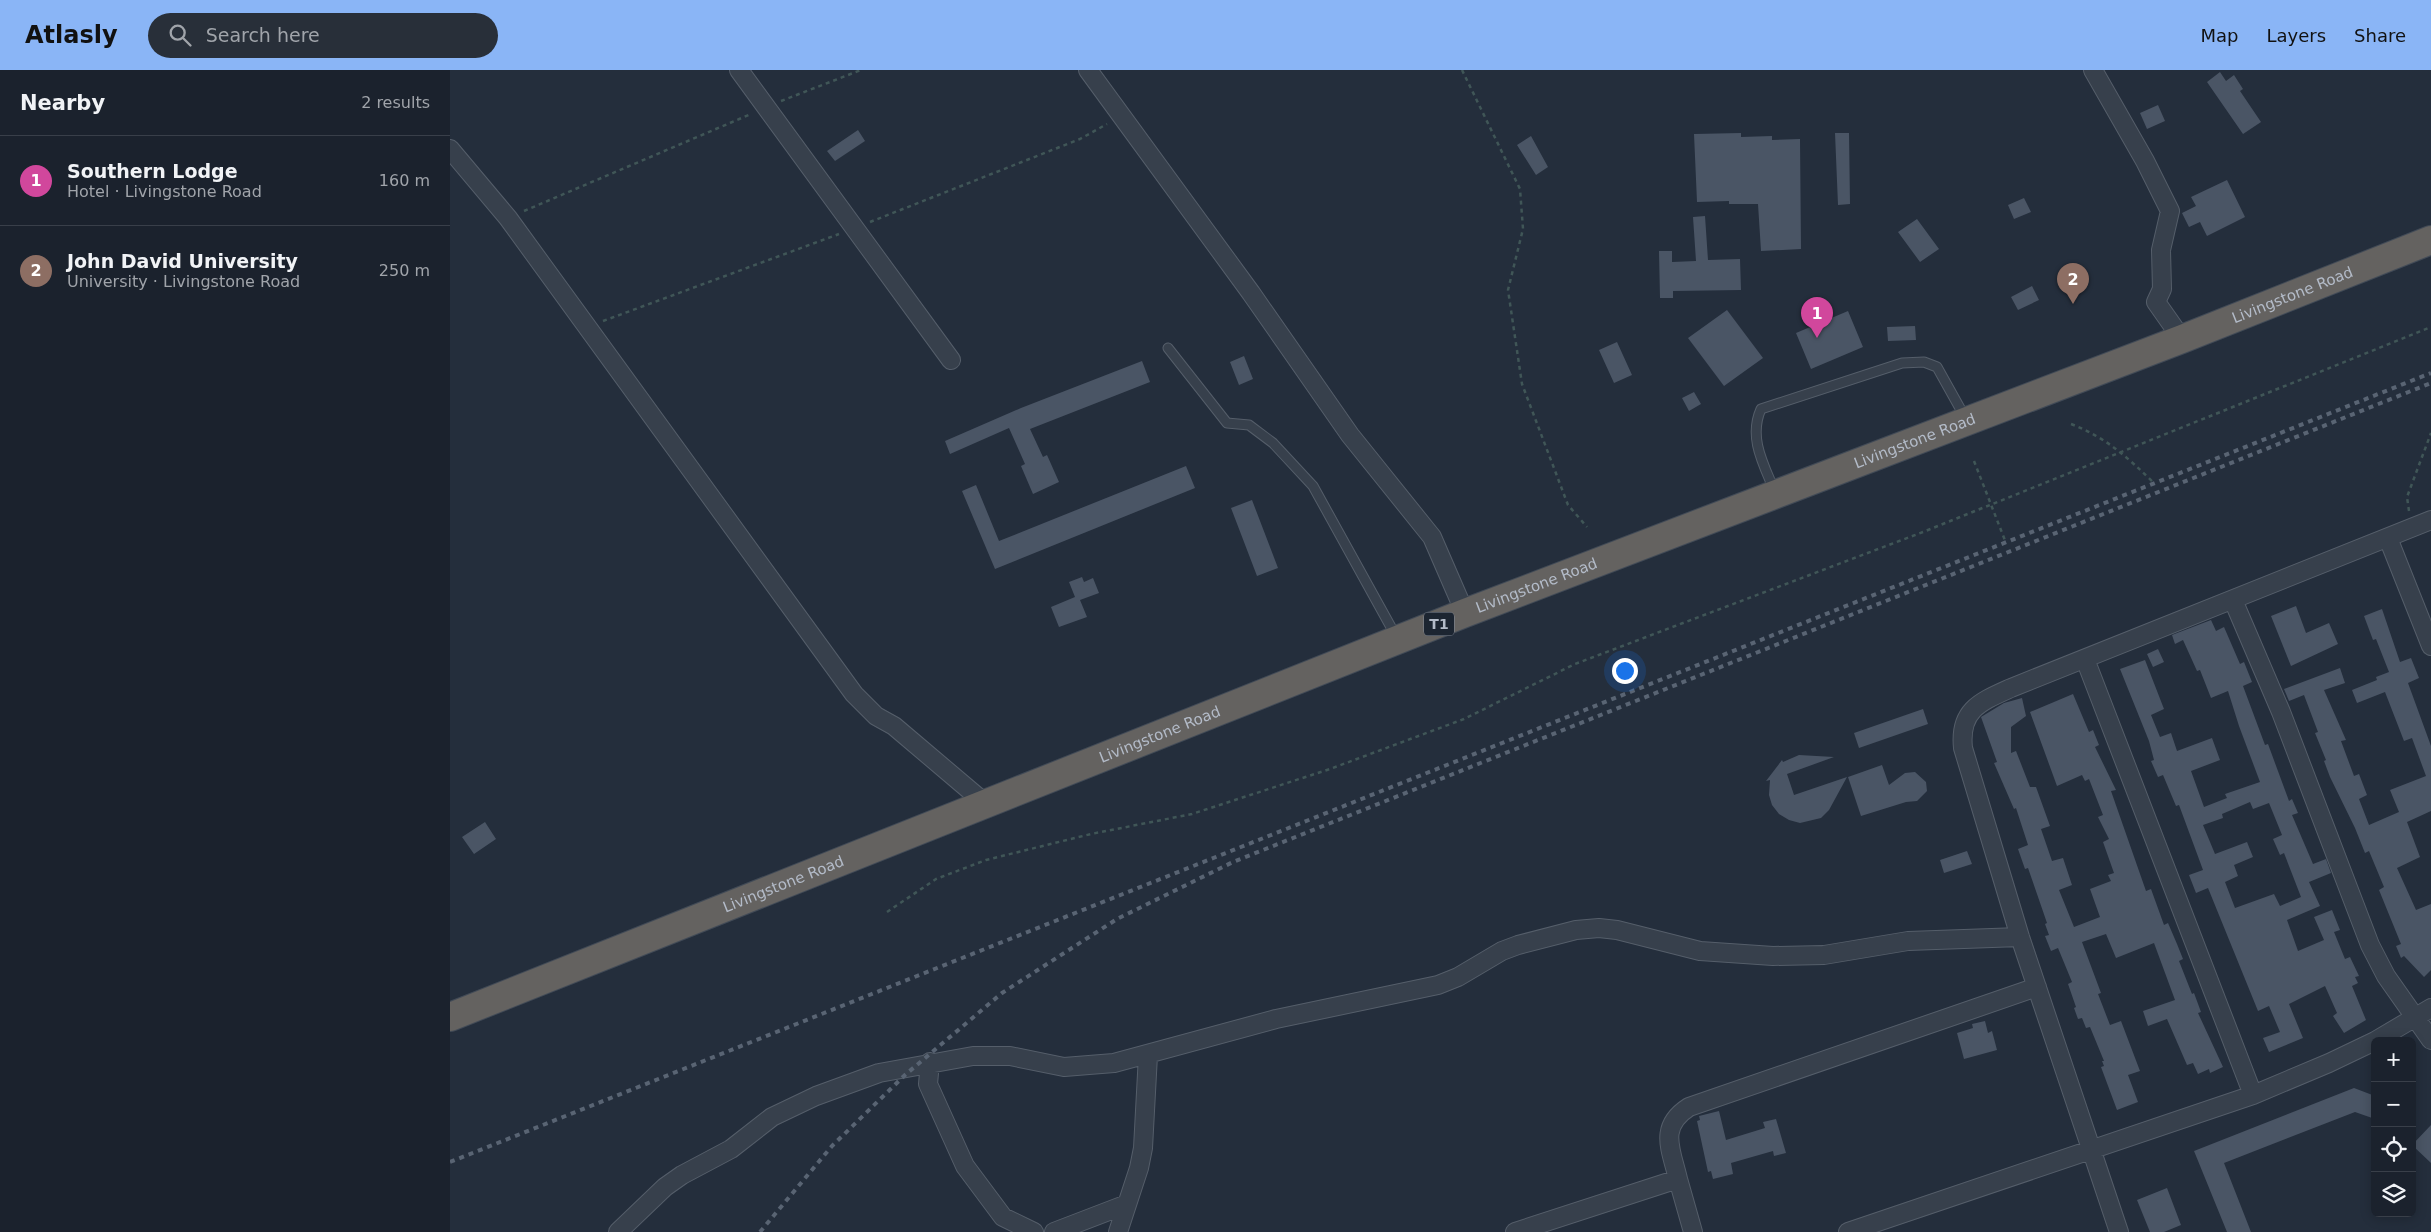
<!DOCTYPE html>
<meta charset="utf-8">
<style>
:root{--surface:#1b222d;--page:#282f39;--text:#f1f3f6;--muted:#a0a4aa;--line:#393f49;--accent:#8ab5f6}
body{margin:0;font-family:"DejaVu Sans",sans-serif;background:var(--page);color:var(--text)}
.controls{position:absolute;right:15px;bottom:15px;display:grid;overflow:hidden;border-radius:8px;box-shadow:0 2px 12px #0003}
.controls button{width:45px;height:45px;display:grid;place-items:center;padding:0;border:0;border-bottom:1px solid var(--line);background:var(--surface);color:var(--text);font:25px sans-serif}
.you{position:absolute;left:1174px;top:600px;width:18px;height:18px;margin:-12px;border:4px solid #fff;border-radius:50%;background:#1a73e8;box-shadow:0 0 0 8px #1a73e833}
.badge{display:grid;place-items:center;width:32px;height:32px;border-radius:50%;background:var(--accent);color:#fff;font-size:16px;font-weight:700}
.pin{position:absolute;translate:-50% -41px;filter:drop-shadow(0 1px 2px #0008)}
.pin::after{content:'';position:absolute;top:26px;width:18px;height:15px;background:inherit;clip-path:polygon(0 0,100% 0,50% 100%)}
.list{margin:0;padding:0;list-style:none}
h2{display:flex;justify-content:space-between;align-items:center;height:65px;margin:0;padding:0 20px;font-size:21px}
h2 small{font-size:16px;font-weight:400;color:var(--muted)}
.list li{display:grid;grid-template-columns:32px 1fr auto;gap:15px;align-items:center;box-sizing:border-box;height:90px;padding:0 20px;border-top:1px solid var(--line)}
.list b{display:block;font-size:19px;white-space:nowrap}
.list p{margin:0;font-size:16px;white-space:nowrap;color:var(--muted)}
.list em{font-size:16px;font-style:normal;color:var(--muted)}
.icon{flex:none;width:28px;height:28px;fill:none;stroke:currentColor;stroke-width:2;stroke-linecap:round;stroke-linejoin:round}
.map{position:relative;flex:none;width:1981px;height:1162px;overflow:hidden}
header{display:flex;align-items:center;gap:30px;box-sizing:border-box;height:70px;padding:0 25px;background:var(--accent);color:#111}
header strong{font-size:24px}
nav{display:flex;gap:28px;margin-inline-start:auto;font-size:18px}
.search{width:350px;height:45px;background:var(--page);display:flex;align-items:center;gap:12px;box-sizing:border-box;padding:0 18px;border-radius:28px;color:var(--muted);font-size:19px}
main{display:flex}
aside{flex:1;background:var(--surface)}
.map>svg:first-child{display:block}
.building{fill:#4a5565;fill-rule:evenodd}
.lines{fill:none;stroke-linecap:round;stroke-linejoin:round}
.service-casing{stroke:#555e6a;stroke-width:11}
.minor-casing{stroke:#555e6a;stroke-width:20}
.trunk-casing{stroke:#424b57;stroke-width:30}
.path{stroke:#405657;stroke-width:2.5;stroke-dasharray:4 4;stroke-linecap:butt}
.service{stroke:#37404c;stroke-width:9}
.minor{stroke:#37404c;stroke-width:18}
.trunk{stroke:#646260;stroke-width:28}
.rail{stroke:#596473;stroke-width:4;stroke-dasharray:5 5;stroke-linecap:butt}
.labels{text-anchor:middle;stroke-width:4;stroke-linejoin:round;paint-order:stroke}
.shield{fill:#1c2531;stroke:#868e9b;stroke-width:1}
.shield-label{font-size:14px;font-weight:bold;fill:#b3bbc8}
.street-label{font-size:15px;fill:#b3bbc8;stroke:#1c2531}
</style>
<header>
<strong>Atlasly</strong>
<div class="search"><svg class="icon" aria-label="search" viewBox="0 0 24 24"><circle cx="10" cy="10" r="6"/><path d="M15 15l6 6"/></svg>Search here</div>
<nav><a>Map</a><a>Layers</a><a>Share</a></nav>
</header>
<main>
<aside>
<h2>Nearby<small>2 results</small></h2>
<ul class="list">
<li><span class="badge" style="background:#d1479c">1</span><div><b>Southern Lodge</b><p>Hotel · Livingstone Road</p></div><em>160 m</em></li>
<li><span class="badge" style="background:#8d6e63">2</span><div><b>John David University</b><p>University · Livingstone Road</p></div><em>250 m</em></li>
</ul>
</aside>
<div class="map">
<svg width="1981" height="1162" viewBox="0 0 1981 1162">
<rect width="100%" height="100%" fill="#242e3c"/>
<path class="building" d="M 1770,2 L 1776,11 L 1784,5 L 1793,19 L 1790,21 L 1811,52 L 1793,64 L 1757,12 Z
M 1708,35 L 1715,51 L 1697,59 L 1690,43 Z
M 408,60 L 415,71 L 385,91 L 377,81 Z
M 1291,63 L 1291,67 L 1322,66 L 1322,70 L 1350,69 L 1351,179 L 1311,181 L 1308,134 L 1279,134 L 1279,131 L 1247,132 L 1244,64 Z
M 1385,63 L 1399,63 L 1400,134 L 1388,135 Z
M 1081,66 L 1098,97 L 1086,105 L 1067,75 Z
M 1777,110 L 1795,147 L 1757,166 L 1750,152 L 1739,157 L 1732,143 L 1746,136 L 1741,127 Z
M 1574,128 L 1581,142 L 1564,149 L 1558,135 Z
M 1255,146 L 1258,190 L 1290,189 L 1291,220 L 1223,221 L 1223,228 L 1210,228 L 1209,181 L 1222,181 L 1222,192 L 1246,191 L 1243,147 Z
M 1467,149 L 1489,179 L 1470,192 L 1448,162 Z
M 1582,216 L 1589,230 L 1568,240 L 1561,227 Z
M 1277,240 L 1313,288 L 1274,316 L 1238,268 Z
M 1398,241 L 1413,277 L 1361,299 L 1346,263 Z
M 1465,256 L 1466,270 L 1438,271 L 1437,257 Z
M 1167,272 L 1182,305 L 1164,313 L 1149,280 Z
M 794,286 L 803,309 L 789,315 L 780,292 Z
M 692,291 L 700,312 L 580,359 L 593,387 L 597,385 L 609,412 L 583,424 L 571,396 L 575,394 L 559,358 L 500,384 L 495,371 L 571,338 Z
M 1244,322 L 1251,334 L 1239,341 L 1232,328 Z
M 736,396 L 745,418 L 545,499 L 512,421 L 526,415 L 549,471 Z
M 802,430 L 828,498 L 807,506 L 781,438 Z
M 632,507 L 634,512 L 643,508 L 649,523 L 630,530 L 637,547 L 609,557 L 601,537 L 625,527 L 619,512 Z
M 1846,536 L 1856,563 L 1879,553 L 1888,574 L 1841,596 L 1821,546 Z
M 1932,539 L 1950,592 L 1961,588 L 1969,608 L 1958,613 L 1981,676 L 1981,741 L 1957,752 L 1970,787 L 1947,798 L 1966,840 L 1981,834 L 1981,900 L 1974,907 L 1954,886 L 1951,888 L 1946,876 L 1951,874 L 1929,820 L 1934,817 L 1919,781 L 1915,783 L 1905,758 L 1880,707 L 1874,691 L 1876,690 L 1865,663 L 1868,662 L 1854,625 L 1839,631 L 1834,619 L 1890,598 L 1895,613 L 1874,620 L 1896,670 L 1891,671 L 1904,706 L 1909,704 L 1917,725 L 1909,729 L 1919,755 L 1949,742 L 1940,720 L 1976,706 L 1962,668 L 1954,671 L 1935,622 L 1907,633 L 1902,620 L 1927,610 L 1926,607 L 1939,602 L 1926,569 L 1923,570 L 1914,546 Z
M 1761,550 L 1766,561 L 1774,557 L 1790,594 L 1794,592 L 1802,612 L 1793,616 L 1815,675 L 1818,674 L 1839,731 L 1842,729 L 1848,743 L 1842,745 L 1863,794 L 1876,789 L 1881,803 L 1859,812 L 1870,836 L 1837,850 L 1848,881 L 1874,870 L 1864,847 L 1882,840 L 1890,860 L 1884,862 L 1895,889 L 1900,887 L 1909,906 L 1905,907 L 1908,913 L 1902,916 L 1916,950 L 1894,963 L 1883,946 L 1887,943 L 1875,916 L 1839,934 L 1853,968 L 1819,982 L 1813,968 L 1830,962 L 1819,936 L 1808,941 L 1758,818 L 1746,823 L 1739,805 L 1753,800 L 1729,735 L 1726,736 L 1713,705 L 1708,707 L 1701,691 L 1704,690 L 1699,671 L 1670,599 L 1695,590 L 1714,639 L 1701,645 L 1710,667 L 1721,663 L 1727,681 L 1762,668 L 1770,690 L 1741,701 L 1754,737 L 1777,728 L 1775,724 L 1810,712 L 1789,656 L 1778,621 L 1761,628 L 1750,600 L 1747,601 L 1733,570 L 1725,574 L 1722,565 ZM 1800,732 L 1803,739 L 1819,733 L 1832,765 L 1823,769 L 1830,785 L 1834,783 L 1851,827 L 1830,836 L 1824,824 L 1785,838 L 1775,812 L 1788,806 L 1784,795 L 1803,787 L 1797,772 L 1765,784 L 1753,755 L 1773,748 L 1772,744 Z
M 1708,579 L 1714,592 L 1703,597 L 1697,584 Z
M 1623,624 L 1639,662 L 1643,660 L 1649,675 L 1645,677 L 1666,720 L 1661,721 L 1696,821 L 1701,819 L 1714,855 L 1718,853 L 1727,874 L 1733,889 L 1729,891 L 1742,924 L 1744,923 L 1751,942 L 1748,943 L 1773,997 L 1760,1003 L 1759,999 L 1748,1004 L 1743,993 L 1737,995 L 1717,949 L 1698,956 L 1693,941 L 1725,930 L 1704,873 L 1666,888 L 1656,864 L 1632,872 L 1651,923 L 1648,924 L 1660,955 L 1671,951 L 1690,1001 L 1678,1005 L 1688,1032 L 1667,1040 L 1651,997 L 1654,996 L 1652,991 L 1654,991 L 1640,957 L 1636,958 L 1632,948 L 1628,949 L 1624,938 L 1626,937 L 1618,914 L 1622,912 L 1608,878 L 1601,881 L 1595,866 L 1599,865 L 1595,854 L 1597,853 L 1578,798 L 1575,799 L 1568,779 L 1578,775 L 1566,738 L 1564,739 L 1544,693 L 1547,692 L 1531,647 L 1554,633 L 1572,628 L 1576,646 L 1561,657 L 1561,683 L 1566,681 L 1580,717 L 1586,717 L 1600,756 L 1591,759 L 1602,791 L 1613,788 L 1622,815 L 1609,820 L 1624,857 L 1650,847 L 1640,819 L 1661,811 L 1658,805 L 1664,803 L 1653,772 L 1659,769 L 1648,747 L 1653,745 L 1639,709 L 1635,711 L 1632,705 L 1607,716 L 1580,642 Z
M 1473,639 L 1478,654 L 1409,678 L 1404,663 Z
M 1349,685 L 1384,687 L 1337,704 L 1344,725 L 1397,707 L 1379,740 L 1371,748 L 1350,753 L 1339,750 L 1329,744 L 1322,735 L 1319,725 L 1320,710 L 1316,711 L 1332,690 L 1333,692 Z
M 1432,695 L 1439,715 L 1455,703 L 1465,702 L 1476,712 L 1477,721 L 1467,731 L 1456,732 L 1411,746 L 1398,707 Z
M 35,752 L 46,769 L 24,784 L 12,767 Z
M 1517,781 L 1522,794 L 1494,803 L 1490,790 Z
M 1535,951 L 1538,963 L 1542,961 L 1547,980 L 1514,989 L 1507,963 L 1523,958 L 1522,954 Z
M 1904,1018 L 1925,1026 L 1925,1049 L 1905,1042 L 1774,1093 L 1801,1162 L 1777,1162 L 1744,1081 Z
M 1269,1041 L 1276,1070 L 1315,1058 L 1313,1052 L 1326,1049 L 1336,1083 L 1324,1086 L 1323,1081 L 1281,1093 L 1283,1104 L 1263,1109 L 1261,1101 L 1258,1102 L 1247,1051 L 1250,1050 L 1249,1046 Z
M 1981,1055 L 1981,1093 L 1962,1075 Z
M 1717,1118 L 1731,1155 L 1714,1162 L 1700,1162 L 1687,1130 Z"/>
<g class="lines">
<defs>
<path id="service" d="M 718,278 L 777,353 L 799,355 L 823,373 L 863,416 L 947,568
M 1325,422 C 1314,395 1298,368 1311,339 L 1452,293 L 1474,292 L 1487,297 L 1516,349"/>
<path id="minor" d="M 289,0 L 501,290
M 638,0 L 801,223 L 900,365 L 982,467 L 1015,543
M 1643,0 L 1695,91 L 1720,141 L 1711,180 L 1712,219 L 1706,232 L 1732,269
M 0,79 L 58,148 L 404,624 L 426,646 L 444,656 L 536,734
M 1938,468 L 1981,576
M 1783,530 L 1831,642 L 1920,875 L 1936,906 L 1981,970
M 1635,589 L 1803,1025
M 1925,971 L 1981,938
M 480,992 L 478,1014 L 515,1096 L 553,1147 L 584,1162
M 1228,1109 L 1243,1162
M 168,1162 L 215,1117 L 232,1105 L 281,1079 L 322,1047 L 366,1026 L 429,1003 L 523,986 L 560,986 L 614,997 L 664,993 L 826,949 L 988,915 L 1008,907 L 1052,881 L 1068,875 L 1126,860 L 1149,858 L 1167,860 L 1250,881 L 1323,886 L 1374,885 L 1458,871 L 1570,867
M 604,1162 L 677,1134
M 668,1162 L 689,1098 L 693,1078 L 698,985
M 1065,1162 L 1228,1109 C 1221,1079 1208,1057 1239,1037 L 1587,917
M 1398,1162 L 1803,1025 L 1879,993 L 1925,971
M 1669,1162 L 1570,867 L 1513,678 C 1509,640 1530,632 1561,618 L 1981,450"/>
<g id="trunk">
<path id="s1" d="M 0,947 L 1015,543 L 1732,269 L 1981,170"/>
</g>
</defs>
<use href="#service" class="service-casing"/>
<use href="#minor" class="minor-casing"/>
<use href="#trunk" class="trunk-casing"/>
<path class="path" d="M 1012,0 L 1070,119 L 1073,159 L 1058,220 L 1072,314 L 1118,435 L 1137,457
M 331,31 L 411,0
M 74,141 L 301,44
M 420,152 L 630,69 L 657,54
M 153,251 L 389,164
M 1621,354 C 1657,368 1677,387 1705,414
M 1524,391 L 1556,473
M 1959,441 L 1957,427 L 1981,363
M 437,842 L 486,809 L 536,790 L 641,764 L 742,744 L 880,699 L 1014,649 L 1125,594 L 1473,462 L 1981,257"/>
<use href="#service" class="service"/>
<use href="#minor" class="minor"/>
<use href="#trunk" class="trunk"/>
<path class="rail" d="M 0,1092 L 1981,303
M 310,1162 L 382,1076 L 455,1005 L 552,923 L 667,849 L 783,792 L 1981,313"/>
</g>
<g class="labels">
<rect class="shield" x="974" y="542.5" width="30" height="23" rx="4"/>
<g class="shield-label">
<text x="989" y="559">T1</text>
</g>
<g class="street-label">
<text dy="5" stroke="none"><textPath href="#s1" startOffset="1979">Livingstone Road</textPath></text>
<text dy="5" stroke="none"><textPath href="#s1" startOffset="1574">Livingstone Road</textPath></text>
<text dy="5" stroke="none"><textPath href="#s1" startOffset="1169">Livingstone Road</textPath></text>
<text dy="5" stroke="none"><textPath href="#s1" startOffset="764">Livingstone Road</textPath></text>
<text dy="5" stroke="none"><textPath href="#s1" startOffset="359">Livingstone Road</textPath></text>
</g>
</g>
</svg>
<div class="controls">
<button>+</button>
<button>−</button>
<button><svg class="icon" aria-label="locate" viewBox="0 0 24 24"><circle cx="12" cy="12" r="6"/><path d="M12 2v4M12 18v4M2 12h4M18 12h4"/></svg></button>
<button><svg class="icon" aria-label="layers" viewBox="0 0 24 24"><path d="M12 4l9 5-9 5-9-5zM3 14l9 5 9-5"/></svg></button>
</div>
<div class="you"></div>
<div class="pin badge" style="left:1367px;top:268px;background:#d1479c">1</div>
<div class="pin badge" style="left:1623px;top:234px;background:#8d6e63">2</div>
</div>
</main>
